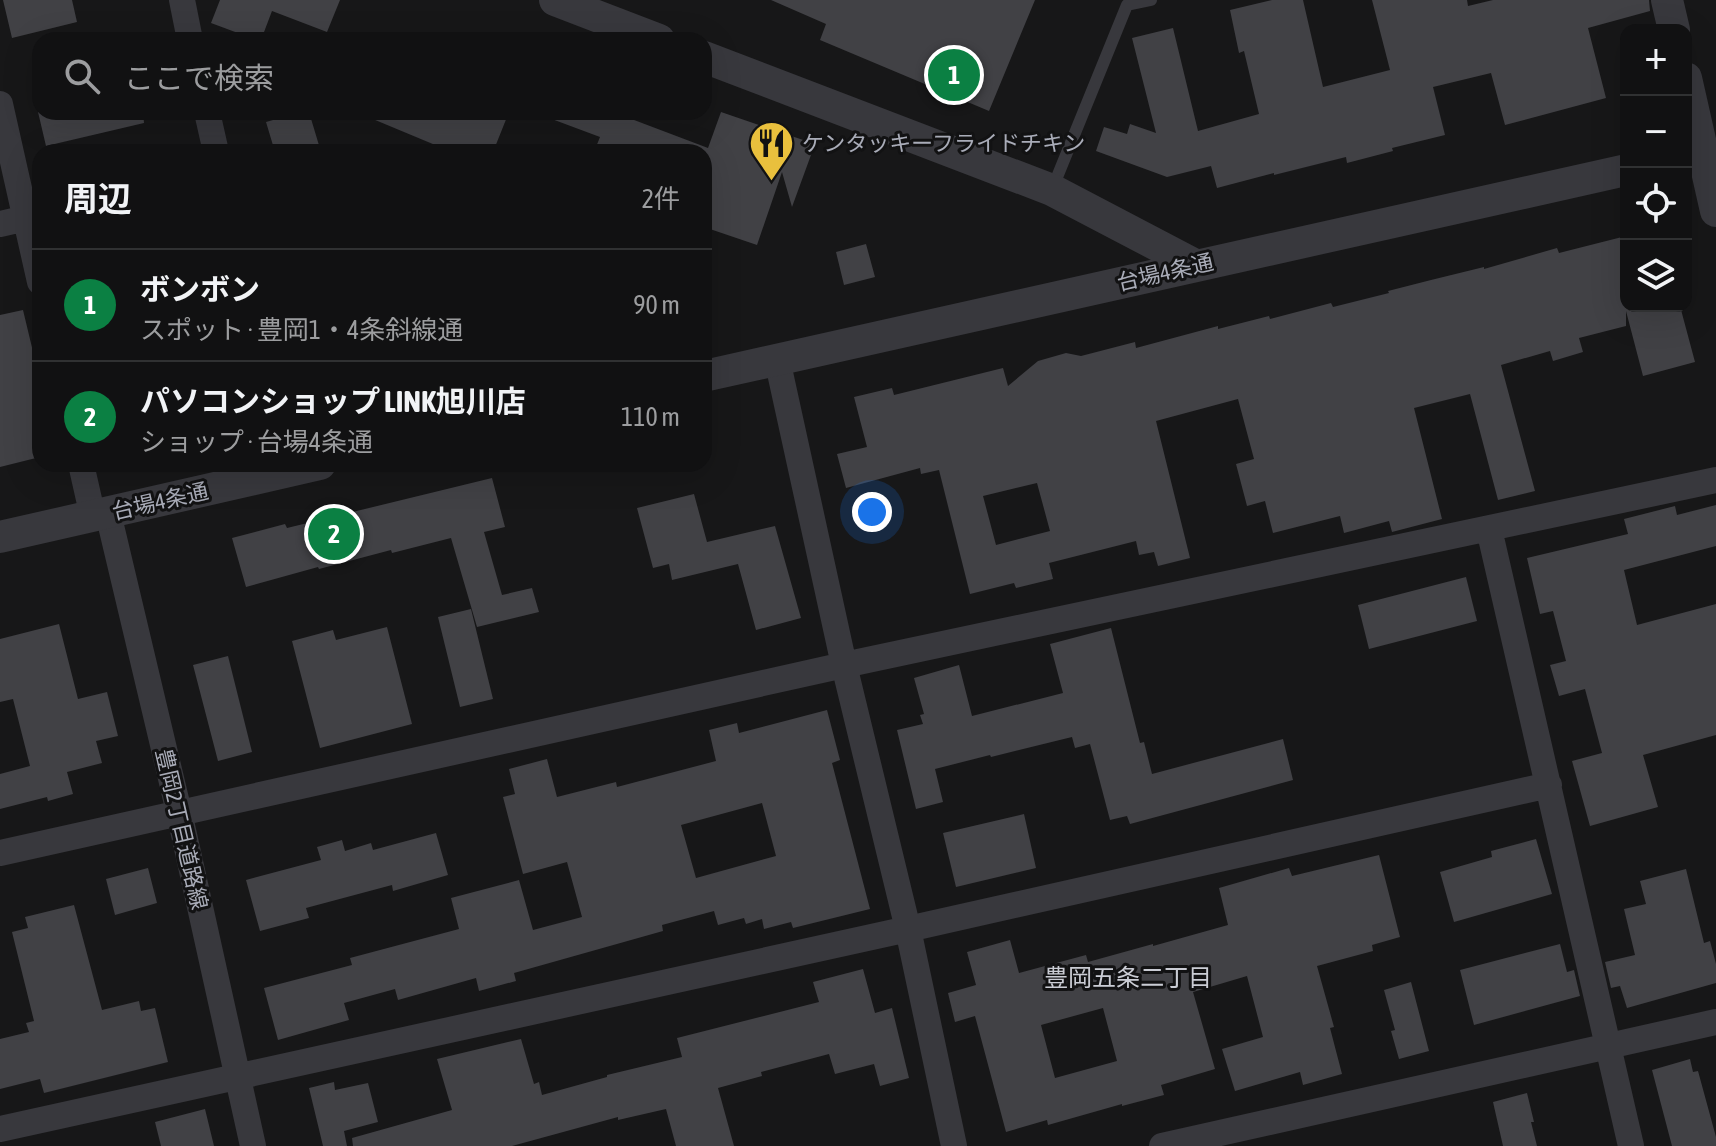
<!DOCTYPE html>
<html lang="ja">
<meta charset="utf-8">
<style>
:root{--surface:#111112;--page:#1e1f20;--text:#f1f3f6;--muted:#9c9d9f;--line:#303132;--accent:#0b8043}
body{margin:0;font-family:"Asap Condensed","Noto Sans JP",sans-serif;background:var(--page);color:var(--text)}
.controls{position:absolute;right:24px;top:24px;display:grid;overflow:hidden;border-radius:16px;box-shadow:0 8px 32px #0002}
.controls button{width:72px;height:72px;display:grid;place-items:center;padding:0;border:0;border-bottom:2px solid var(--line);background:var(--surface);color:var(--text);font:40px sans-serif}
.you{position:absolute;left:872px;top:512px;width:28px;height:28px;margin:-20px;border:6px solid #fff;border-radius:50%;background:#1a73e8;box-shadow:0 0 0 12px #1a73e833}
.badge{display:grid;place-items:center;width:52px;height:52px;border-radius:50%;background:var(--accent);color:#fff;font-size:26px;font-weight:700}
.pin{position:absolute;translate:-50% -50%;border:4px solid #fff;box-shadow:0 2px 8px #0006}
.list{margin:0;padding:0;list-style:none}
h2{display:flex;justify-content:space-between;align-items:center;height:104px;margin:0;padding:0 32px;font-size:34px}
h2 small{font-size:26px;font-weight:400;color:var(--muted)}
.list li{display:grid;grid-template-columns:52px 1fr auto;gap:24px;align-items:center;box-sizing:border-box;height:112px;padding:0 32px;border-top:2px solid var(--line)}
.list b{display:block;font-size:30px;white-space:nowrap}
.list p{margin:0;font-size:26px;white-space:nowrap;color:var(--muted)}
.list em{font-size:26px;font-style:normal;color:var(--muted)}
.icon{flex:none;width:44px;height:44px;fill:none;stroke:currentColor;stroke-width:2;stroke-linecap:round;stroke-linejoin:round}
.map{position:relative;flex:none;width:1716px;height:1146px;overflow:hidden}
.search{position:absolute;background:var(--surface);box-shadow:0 8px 32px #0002;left:32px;top:32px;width:680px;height:88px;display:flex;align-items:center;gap:20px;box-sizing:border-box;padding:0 28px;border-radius:24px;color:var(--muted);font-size:30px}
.panel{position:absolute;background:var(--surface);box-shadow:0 8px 32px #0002;left:32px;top:144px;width:680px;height:328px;border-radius:24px}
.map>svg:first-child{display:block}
.building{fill:#414145;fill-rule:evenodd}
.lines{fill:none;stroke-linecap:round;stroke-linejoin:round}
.service{stroke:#38383d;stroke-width:12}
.minor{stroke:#38383d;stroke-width:26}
.tertiary{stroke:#38383d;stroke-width:32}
.labels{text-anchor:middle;stroke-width:6;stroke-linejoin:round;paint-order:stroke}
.poi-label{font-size:22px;fill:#a9acb8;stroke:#121213;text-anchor:start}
.street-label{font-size:22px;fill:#a9acb8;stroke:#121213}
.neighbourhood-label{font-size:24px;fill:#caccd4;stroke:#121213}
</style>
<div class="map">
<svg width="1716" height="1146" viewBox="0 0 1716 1146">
<rect width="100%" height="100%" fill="#171718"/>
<path class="building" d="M 3,0 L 72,0 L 77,22 L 12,38 Z
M 220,0 L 340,0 L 327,32 L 272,11 L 261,40 L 257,40 L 211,23 Z
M 771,0 L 1035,0 L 989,111 L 820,40 L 826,24 Z
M 1272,0 L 1303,0 L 1323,87 L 1390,70 L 1372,0 L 1467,0 L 1468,6 L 1493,0 L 1649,0 L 1650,11 L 1588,28 L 1606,98 L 1505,125 L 1491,73 L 1433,87 L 1445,135 L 1392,148 L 1393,151 L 1347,163 L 1346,157 L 1274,175 L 1274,173 L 1217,188 L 1211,166 L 1167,177 L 1096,151 L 1104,127 L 1127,134 L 1130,124 L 1156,133 L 1132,38 L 1173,28 L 1198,131 L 1259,114 L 1244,51 L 1239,53 L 1230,10 Z
M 38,112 L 143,112 L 144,123 L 46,146 Z
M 301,112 L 309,112 L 321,152 L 275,152 L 266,122 Z
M 356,112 L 509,112 L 493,152 L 452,152 Z
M 542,112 L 613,112 L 708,148 L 721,112 L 815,144 L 792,207 L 782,172 L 757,245 L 704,227 L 704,157 L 706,152 L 594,152 L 600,137 L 541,115 Z
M 1626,236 L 1626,306 L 1680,306 L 1695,362 L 1643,376 L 1626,311 L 1626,326 L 1579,338 L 1583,352 L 1553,361 L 1550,351 L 1501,365 L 1535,491 L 1498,500 L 1470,394 L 1414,408 L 1442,519 L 1392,532 L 1389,521 L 1344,533 L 1340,516 L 1273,533 L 1265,501 L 1247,506 L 1236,464 L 1254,459 L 1238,399 L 1156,421 L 1190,558 L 1158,566 L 1154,552 L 1139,555 L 1136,541 L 1049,563 L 1053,579 L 1016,588 L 1014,583 L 970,594 L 939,470 L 921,474 L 920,468 L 846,488 L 837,454 L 867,447 L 854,397 L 892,388 L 894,395 L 1003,368 L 1008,386 L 1038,361 L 1066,353 L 1081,356 L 1135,342 L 1136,348 L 1218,326 L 1218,329 L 1269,316 L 1270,319 L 1331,303 L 1333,307 L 1389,293 L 1388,291 L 1431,280 L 1484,267 L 1484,269 L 1557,248 L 1559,253 ZM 1037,483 L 1050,531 L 996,545 L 983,496 Z
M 866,244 L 875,277 L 844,285 L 836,252 Z
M 23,310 L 40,381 L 40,457 L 0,467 L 0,315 Z
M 492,478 L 505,527 L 484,532 L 502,595 L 532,588 L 539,612 L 477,627 L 451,538 L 392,553 L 391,550 L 319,569 L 318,567 L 246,587 L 232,538 L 285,524 L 287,528 Z
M 694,494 L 707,542 L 775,526 L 801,618 L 756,630 L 738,564 L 672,580 L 669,564 L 653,568 L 637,508 Z
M 1716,505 L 1716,546 L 1624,570 L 1637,625 L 1716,604 L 1716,735 L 1643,755 L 1658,807 L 1590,826 L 1572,761 L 1602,753 L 1585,689 L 1559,696 L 1550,665 L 1566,661 L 1553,611 L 1540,614 L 1527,558 L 1628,534 L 1624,519 L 1675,506 L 1677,515 Z
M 1466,577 L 1477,621 L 1369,649 L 1358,605 Z
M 471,609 L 493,699 L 460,707 L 438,617 Z
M 59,624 L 78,699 L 107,692 L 118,736 L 96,741 L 102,763 L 67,772 L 73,794 L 48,801 L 47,797 L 0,809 L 0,774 L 30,766 L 13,699 L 0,702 L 0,639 Z
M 387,627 L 412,724 L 320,748 L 292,641 L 333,630 L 336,640 Z
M 1111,628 L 1140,743 L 1144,742 L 1152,774 L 1283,739 L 1293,780 L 1130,824 L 1127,816 L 1110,820 L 1090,744 L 1075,748 L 1072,737 L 991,757 L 990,755 L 935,769 L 943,802 L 916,809 L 897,730 L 923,724 L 920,715 L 924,714 L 914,678 L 959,665 L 972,716 L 1063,693 L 1050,644 Z
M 228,656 L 252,752 L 218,761 L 193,665 Z
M 827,710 L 840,760 L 832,763 L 870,909 L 793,928 L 791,922 L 764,929 L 762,919 L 746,924 L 744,918 L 718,925 L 714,911 L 662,925 L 663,931 L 514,973 L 516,981 L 479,991 L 476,978 L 398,1000 L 395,989 L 344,1003 L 349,1020 L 278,1040 L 264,988 L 352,965 L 350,958 L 459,929 L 451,898 L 519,880 L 533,930 L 582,917 L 567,862 L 523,874 L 503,797 L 515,794 L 509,769 L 547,759 L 557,797 L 616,782 L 617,787 L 716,761 L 709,730 L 737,723 L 739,733 ZM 762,803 L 776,856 L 696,878 L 681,825 Z
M 1024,814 L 1036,868 L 956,887 L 943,833 Z
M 436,833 L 448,875 L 393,891 L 392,885 L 306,908 L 309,918 L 260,931 L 246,880 L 321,860 L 317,847 L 342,840 L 345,851 L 371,843 L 373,850 Z
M 1536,839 L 1552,894 L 1454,922 L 1440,872 L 1492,857 L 1491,851 Z
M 1379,855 L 1400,937 L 1372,945 L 1373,951 L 1317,966 L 1334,1027 L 1330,1028 L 1342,1074 L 1303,1085 L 1300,1072 L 1235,1091 L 1222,1049 L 1263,1037 L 1247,976 L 1193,992 L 1215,1069 L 1161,1085 L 1164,1095 L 1122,1106 L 1122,1104 L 1048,1125 L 1047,1120 L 1006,1132 L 975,1016 L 955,1022 L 948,993 L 976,985 L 967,952 L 1010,940 L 1019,973 L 1086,955 L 1088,962 L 1153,944 L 1153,946 L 1228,925 L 1219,888 L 1289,868 L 1292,876 ZM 1103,1008 L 1117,1061 L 1055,1078 L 1041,1025 Z
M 148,868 L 157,903 L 115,915 L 106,879 Z
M 1686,869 L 1704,943 L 1710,941 L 1716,964 L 1716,983 L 1627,1008 L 1620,986 L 1611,988 L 1605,962 L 1635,955 L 1624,909 L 1646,904 L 1640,881 Z
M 74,905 L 102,1010 L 139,1001 L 141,1011 L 155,1008 L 168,1062 L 44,1093 L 40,1079 L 0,1089 L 0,1039 L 29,1032 L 26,1023 L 34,1021 L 12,932 L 28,928 L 25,917 Z
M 1560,944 L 1567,972 L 1574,970 L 1580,996 L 1474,1025 L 1460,970 Z
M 863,969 L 875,1013 L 892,1008 L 909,1078 L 880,1086 L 874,1064 L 835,1074 L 829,1054 L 761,1072 L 762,1076 L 718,1088 L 734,1146 L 676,1146 L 666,1109 L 618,1120 L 618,1117 L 512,1146 L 353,1146 L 352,1138 L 452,1110 L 437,1059 L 521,1039 L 534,1084 L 539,1082 L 542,1095 L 607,1077 L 607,1075 L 682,1057 L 677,1038 L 819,1002 L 813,982 Z
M 1411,982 L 1429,1051 L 1399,1059 L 1391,1031 L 1395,1030 L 1384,990 Z
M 1690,1059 L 1693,1072 L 1698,1071 L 1716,1137 L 1716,1146 L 1672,1146 L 1652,1070 Z
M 334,1082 L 335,1090 L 368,1083 L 378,1122 L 344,1131 L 347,1146 L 323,1146 L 309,1088 Z
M 1527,1093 L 1534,1122 L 1531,1122 L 1537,1146 L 1503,1146 L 1493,1102 Z
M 205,1109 L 214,1146 L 161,1146 L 155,1122 Z"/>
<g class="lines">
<path class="service" d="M 1053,187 L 1127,5 L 1151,0"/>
<path class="minor" d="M 182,0 L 190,40
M 0,104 L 40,282
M 207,112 L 216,152
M 0,224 L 26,218
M 777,359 L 844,665 L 908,929 L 954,1146
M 81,464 L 93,517
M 108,513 L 179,812 L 253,1146
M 1489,529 L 1631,1146
M 0,853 L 844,665 L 1716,480
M 0,1129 L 908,929 L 1549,785
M 1162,1146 L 1716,1022"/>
<path class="tertiary" d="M 555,0 L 659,40
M 1667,0 L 1674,30
M 704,57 L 1052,190 L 1195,265
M 1686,78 L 1716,211
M 704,376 L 1626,170
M 0,537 L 320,464"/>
</g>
<defs>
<symbol id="restaurant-pin" viewBox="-11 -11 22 30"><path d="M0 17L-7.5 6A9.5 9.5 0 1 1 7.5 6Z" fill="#e9c03d" stroke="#121213"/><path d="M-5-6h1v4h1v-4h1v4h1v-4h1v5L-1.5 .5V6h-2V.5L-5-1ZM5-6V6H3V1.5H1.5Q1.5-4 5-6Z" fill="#111"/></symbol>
</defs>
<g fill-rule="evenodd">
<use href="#restaurant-pin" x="746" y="118" width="51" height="69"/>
</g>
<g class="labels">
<g class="poi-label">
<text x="802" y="151">ケンタッキーフライドチキン</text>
</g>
<g class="street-label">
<text transform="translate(1165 272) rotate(-13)" y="8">台場4条通</text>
<text transform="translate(160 501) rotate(-13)" y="8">台場4条通</text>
<text transform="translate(182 829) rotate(77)" y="8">豊岡2丁目道路線</text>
</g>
<g class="neighbourhood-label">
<text x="1128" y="986">豊岡五条二丁目</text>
</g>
</g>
</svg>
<div class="controls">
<button>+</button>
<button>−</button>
<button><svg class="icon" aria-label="locate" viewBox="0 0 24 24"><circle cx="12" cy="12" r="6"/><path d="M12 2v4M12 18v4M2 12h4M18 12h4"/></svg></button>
<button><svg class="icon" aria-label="layers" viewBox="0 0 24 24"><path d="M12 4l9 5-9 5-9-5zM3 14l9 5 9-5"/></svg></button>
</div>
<div class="you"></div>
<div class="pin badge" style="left:954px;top:75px">1</div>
<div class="pin badge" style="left:334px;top:534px">2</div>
<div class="search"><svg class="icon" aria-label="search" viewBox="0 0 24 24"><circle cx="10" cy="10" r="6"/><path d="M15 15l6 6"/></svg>ここで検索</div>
<section class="panel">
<h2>周辺<small>2件</small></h2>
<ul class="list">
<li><span class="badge">1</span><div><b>ボンボン</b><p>スポット · 豊岡1・4条斜線通</p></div><em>90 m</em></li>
<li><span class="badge">2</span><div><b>パソコンショップ LINK旭川店</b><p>ショップ · 台場4条通</p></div><em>110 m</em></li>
</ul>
</section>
</div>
